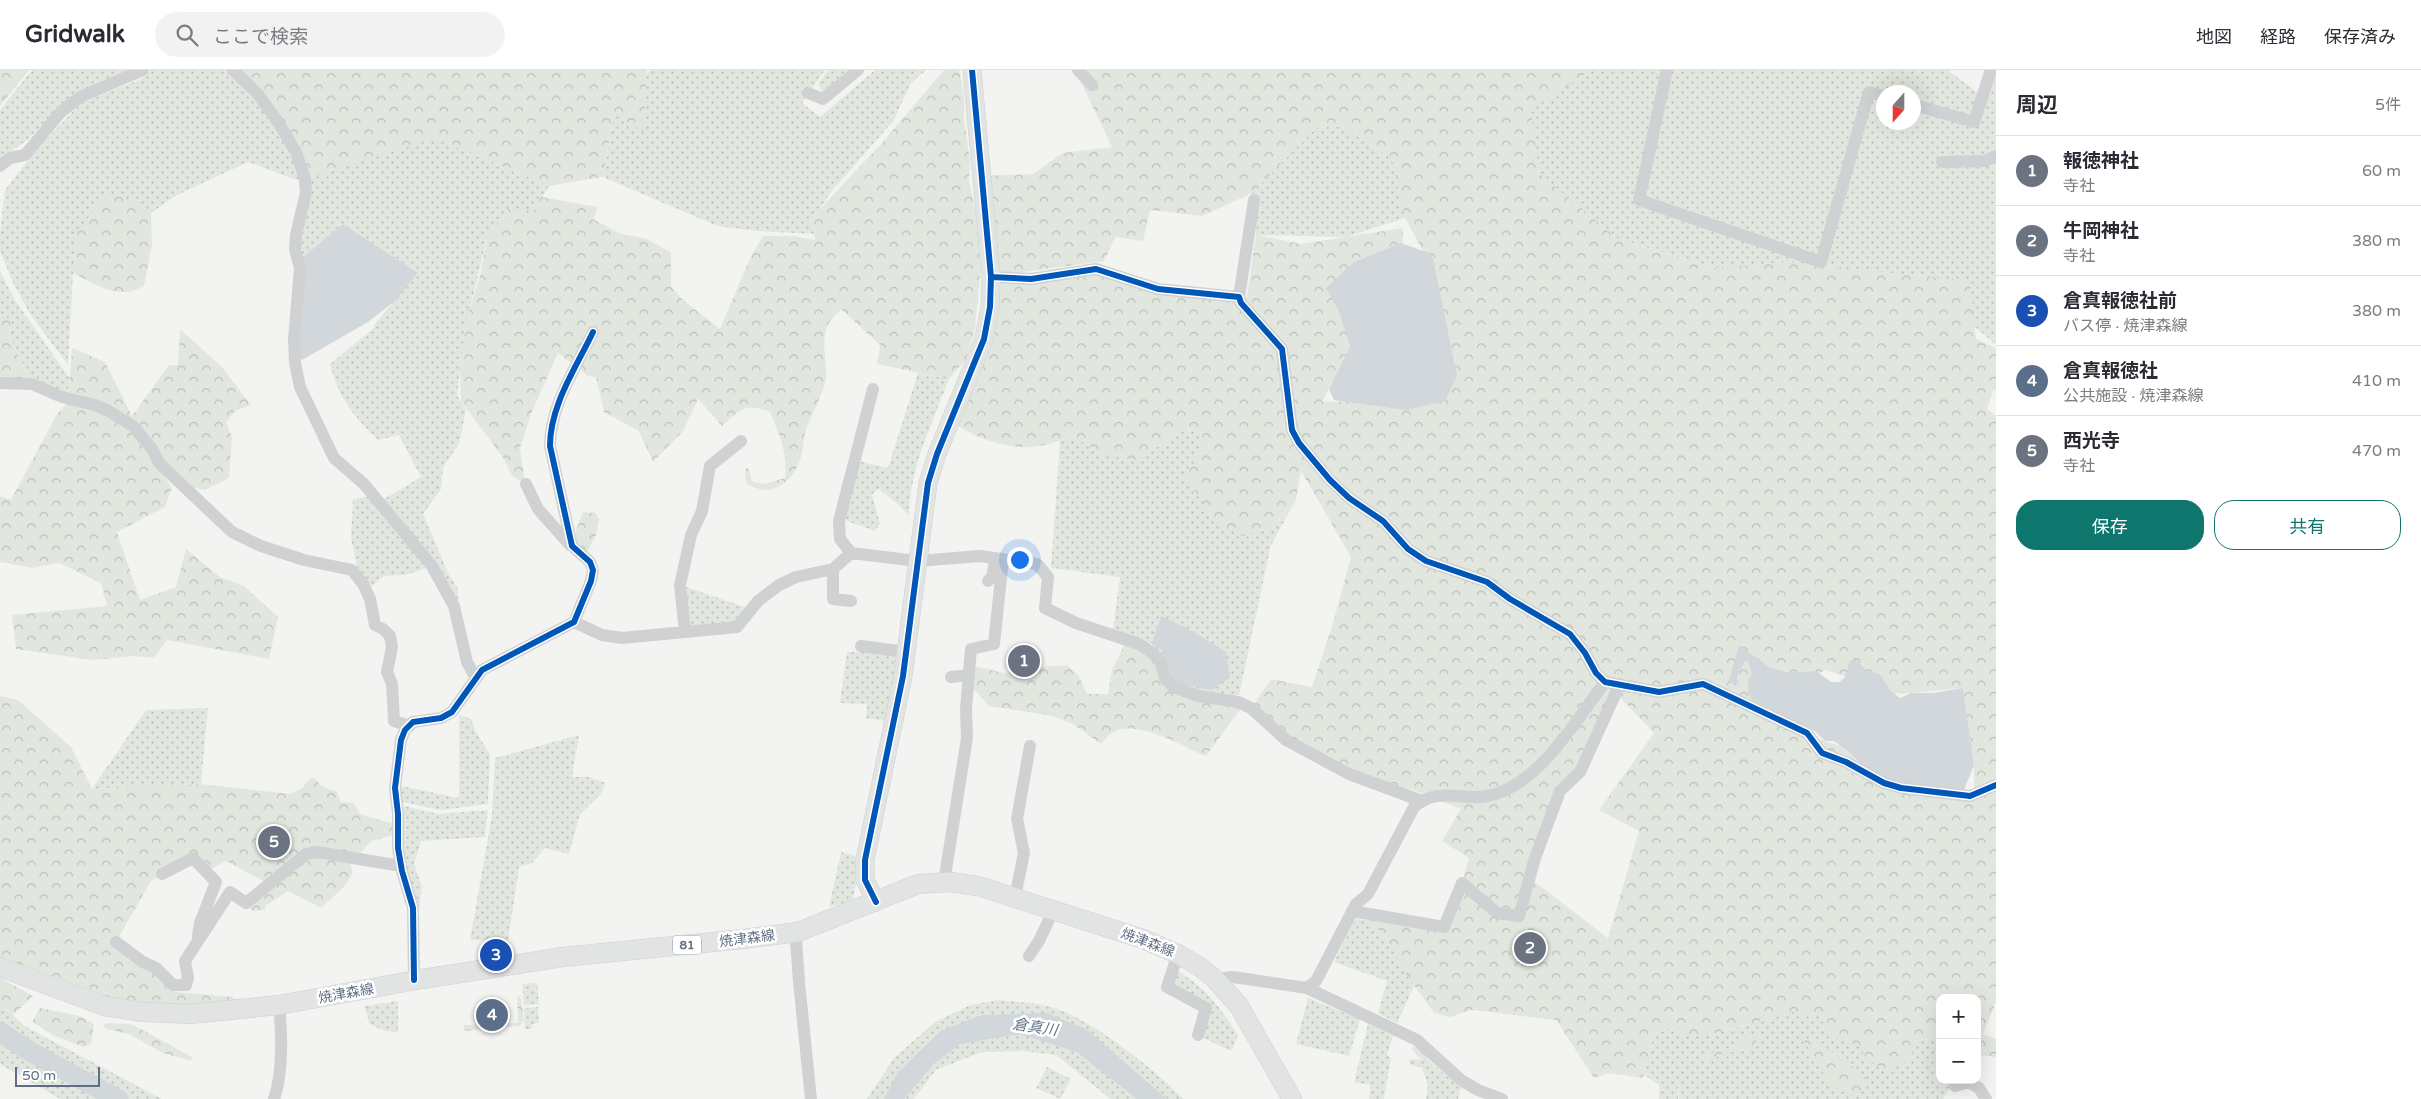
<!DOCTYPE html>
<html lang="ja">
<meta charset="utf-8">
<style>
:root{--surface:#fff;--page:#f2f2f3;--text:#2b2b33;--muted:#7c7c81;--line:#e1e1e2;--accent:#0f766e}
body{margin:0;font-family:"Varela Round","Noto Sans JP",sans-serif;background:var(--page);color:var(--text)}
.controls{position:absolute;right:15px;bottom:15px;display:grid;overflow:hidden;border-radius:10px;box-shadow:0 5px 20px #0002}
.controls button{width:45px;height:45px;display:grid;place-items:center;padding:0;border:0;border-bottom:1px solid var(--line);background:var(--surface);color:var(--text);font:25px sans-serif}
.compass{position:absolute;left:1876px;top:15px;width:45px;height:45px;border-radius:50%;background:var(--surface);box-shadow:0 5px 20px #0002;rotate:201deg}
.scale{position:absolute;left:15px;bottom:12px;width:85px;box-sizing:border-box;padding-left:5px;border:2px solid #606e84;border-top:0;font-size:14px;line-height:18px;white-space:nowrap;color:#606e84;-webkit-text-stroke:4px #fff;paint-order:stroke}
.you{position:absolute;left:1019px;top:489px;width:18px;height:18px;margin:-12px;border:4px solid #fff;border-radius:50%;background:#1a73e8;box-shadow:0 0 0 8px #1a73e833}
.badge{display:grid;place-items:center;width:32px;height:32px;border-radius:50%;background:var(--accent);color:#fff;font-size:16px;font-weight:700}
.pin{position:absolute;translate:-50% -50%;border:2px solid #fff;box-shadow:0 1px 5px #0006}
.list{margin:0;padding:0;list-style:none}
h2{display:flex;justify-content:space-between;align-items:center;height:65px;margin:0;padding:0 20px;font-size:21px}
h2 small{font-size:16px;font-weight:400;color:var(--muted)}
.list li{display:grid;grid-template-columns:32px 1fr auto;gap:15px;align-items:center;box-sizing:border-box;height:70px;padding:0 20px;border-top:1px solid var(--line)}
.list b{display:block;font-size:19px;white-space:nowrap}
.list p{margin:0;font-size:16px;white-space:nowrap;color:var(--muted)}
.list em{font-size:16px;font-style:normal;color:var(--muted)}
.actions{display:flex;gap:10px;padding:15px 20px}
.actions a{flex:1;padding:11px 0;border:1px solid var(--accent);border-radius:20px;text-align:center;font-size:18px;color:var(--accent)}
.actions .main{background:var(--accent);color:#fff}
.icon{flex:none;width:28px;height:28px;fill:none;stroke:currentColor;stroke-width:2;stroke-linecap:round;stroke-linejoin:round}
.map{position:relative;flex:none;width:1996px;height:1029px;overflow:hidden}
header{display:flex;align-items:center;gap:30px;box-sizing:border-box;height:70px;padding:0 25px;background:var(--surface);border-bottom:1px solid var(--line)}
header strong{font-size:24px}
nav{display:flex;gap:28px;margin-inline-start:auto;font-size:18px}
.search{width:350px;height:45px;background:var(--page);display:flex;align-items:center;gap:12px;box-sizing:border-box;padding:0 18px;border-radius:28px;color:var(--muted);font-size:19px}
main{display:flex}
aside{flex:1;background:var(--surface)}
.map>svg:first-child{display:block}
.grass{fill:url(#grass-dots);fill-rule:evenodd}
.forest{fill:url(#forest-crowns);fill-rule:evenodd}
.water{fill:#d1d7db}
.lines{fill:none;stroke-linecap:round;stroke-linejoin:round}
.river{stroke:#d1d7db;stroke-width:20}
.secondary-casing{stroke:#cfd1d2;stroke-width:19}
.primary-casing{stroke:#cfd1d1;stroke-width:20}
.street{stroke:#d0d1d2;stroke-width:12}
.secondary{stroke:#e2e3e3;stroke-width:18}
.primary{stroke:#e2e3e3;stroke-width:19}
.cycleway-casing{stroke:#fff;stroke-width:9}
.cycleway{stroke:#0057b8;stroke-width:6}
.labels{text-anchor:middle;stroke-width:5;stroke-linejoin:round;paint-order:stroke}
.shield{fill:#fff;stroke:#909aa9;stroke-width:1}
.shield-label{font-size:12px;font-weight:bold;fill:#606e84}
.street-label{font-size:14px;fill:#606e84;stroke:#fff}
.water-label{font-size:15px;font-style:italic;fill:#607689;stroke:#fff}
</style>
<header>
<strong>Gridwalk</strong>
<div class="search"><svg class="icon" aria-label="search" viewBox="0 0 24 24"><circle cx="10" cy="10" r="6"/><path d="M15 15l6 6"/></svg>ここで検索</div>
<nav><a>地図</a><a>経路</a><a>保存済み</a></nav>
</header>
<main>
<div class="map">
<svg width="1996" height="1029" viewBox="0 0 1996 1029">
<defs>
<pattern id="grass-dots" width="8" height="8" patternUnits="userSpaceOnUse" patternTransform="scale(1.25)"><rect width="8" height="8" fill="#e1e7df"/><path d="M2 2h.1M6 6h.1" fill="none" stroke="#babfba" stroke-width="1.8" stroke-linecap="round"/></pattern>
<pattern id="forest-crowns" width="20" height="18" patternUnits="userSpaceOnUse" patternTransform="scale(1.25)"><rect width="20" height="18" fill="#e1e7df"/><path d="M2 6a3 3 0 1 1 6 0M12 15a3 3 0 1 1 6 0" fill="none" stroke="#babfba"/></pattern>
</defs>
<rect width="100%" height="100%" fill="#f3f4f1"/>
<path class="grass" d="M 32,0 L 127,0 L 72,27 L 26,71 L 0,89 L 0,40 Z
M 151,0 L 230,0 L 246,11 L 309,104 L 435,68 L 549,116 L 534,141 L 488,165 L 465,258 L 457,325 L 466,340 L 459,374 L 443,397 L 441,419 L 423,444 L 448,503 L 458,519 L 458,542 L 433,496 L 405,505 L 384,506 L 371,517 L 358,500 L 351,469 L 353,430 L 368,426 L 379,432 L 421,407 L 399,365 L 378,370 C 353,345 339,329 330,294 L 375,257 L 374,255 L 418,203 L 343,154 L 302,188 L 296,165 L 305,113 L 248,92 L 177,125 L 151,143 L 135,132 L 77,163 L 73,203 L 68,295 L 30,244 L 14,215 L 0,181 L 0,162 L 5,120 L 36,80 L 81,33 L 141,9 Z
M 650,0 L 825,0 L 802,33 L 820,47 L 875,0 L 926,0 L 911,13 L 894,50 L 831,122 L 811,152 L 816,164 L 758,161 L 717,156 L 603,107 L 614,44 Z
M 828,0 L 849,0 L 822,22 L 818,14 Z
M 1592,0 L 1951,0 L 1950,2 L 1977,22 L 1996,0 L 1996,275 L 1959,243 L 1790,192 L 1716,198 L 1618,169 L 1539,104 L 1530,39 ZM 1884,22 L 1914,22 L 1914,52 L 1884,52 Z
M 1342,56 L 1392,89 L 1405,148 L 1346,167 L 1256,165 L 1252,123 L 1316,58 Z
M 0,201 L 15,230 L 70,309 L 67,328 L 32,314 L 9,265 L 11,249 L 0,246 Z
M 918,303 L 949,309 C 932,354 910,397 909,446 L 899,435 L 879,419 L 872,424 L 880,454 L 875,461 L 842,449 L 854,390 L 888,398 Z
M 1201,360 L 1202,377 L 1271,458 L 1296,430 L 1271,475 L 1239,625 L 1206,627 L 1165,608 L 1152,574 L 1113,559 L 1120,507 L 1051,498 L 1060,371 L 1074,366 L 1102,385 L 1141,387 L 1183,361 Z
M 680,515 L 748,538 L 735,557 L 685,562 Z
M 847,582 L 906,582 L 885,651 L 866,648 L 867,634 L 840,633 Z
M 208,638 L 201,714 L 92,719 L 146,640 Z
M 459,645 L 471,649 L 475,660 L 490,685 L 488,734 L 441,740 L 402,732 L 401,716 L 459,728 Z
M 579,665 L 572,707 L 588,707 L 606,713 L 600,725 L 580,744 L 569,784 L 545,778 L 532,793 L 519,797 L 508,871 L 470,870 L 492,745 L 495,688 Z
M 404,736 L 439,744 L 488,740 L 485,767 L 421,771 L 414,794 L 422,817 L 419,839 L 413,838 L 401,772 Z
M 841,782 L 860,787 L 853,831 L 829,837 Z
M 1355,849 L 1369,850 L 1385,866 L 1414,916 L 1397,953 L 1378,943 L 1387,911 L 1334,892 Z
M 1176,900 C 1207,918 1218,935 1238,965 L 1232,981 L 1201,967 L 1208,939 L 1173,915 Z
M 537,913 L 539,934 L 524,936 L 522,914 Z
M 1308,928 L 1360,949 L 1349,986 L 1296,974 Z
M 998,930 C 1014,932 1032,932 1048,936 C 1088,946 1155,999 1183,1029 L 1111,1029 L 1056,985 L 1024,981 L 982,982 L 936,1000 L 914,1029 L 867,1029 L 894,988 L 935,952 L 970,935 Z
M 398,931 L 398,962 L 384,961 L 370,954 L 364,936 Z
M 0,934 L 26,957 L 162,1029 L 60,1029 L 0,994 Z
M 538,937 L 539,953 L 532,954 L 532,959 L 525,959 L 524,938 Z
M 1793,942 L 1819,945 L 1827,959 L 1917,970 L 1940,969 L 1940,1010 L 1955,1010 L 1943,1029 L 1679,1029 L 1678,1007 L 1678,1029 L 1659,1029 L 1659,1015 L 1644,1005 L 1654,963 L 1676,959 L 1710,965 Z
M 1368,954 L 1393,966 L 1387,985 L 1391,988 L 1384,1029 L 1369,1029 L 1370,1015 L 1354,1012 Z
M 1413,976 L 1423,981 L 1428,990 L 1461,1018 L 1458,1029 L 1426,1029 L 1428,1016 L 1422,998 L 1410,995 L 1409,989 L 1421,990 L 1412,979 Z
M 1047,997 L 1071,1009 L 1060,1029 L 1036,1018 Z"/>
<path class="forest" d="M 0,0 L 29,0 L 0,36 Z
M 232,0 L 647,0 L 643,61 L 614,44 L 603,107 L 549,116 L 435,68 L 305,109 L 276,42 Z
M 944,0 L 959,0 L 964,25 L 964,49 L 970,91 L 969,111 L 978,153 L 981,198 L 975,258 L 966,289 L 949,309 L 877,294 L 880,275 L 841,239 C 837,244 829,251 827,257 C 821,273 827,291 826,307 C 825,320 812,344 807,357 C 803,367 804,376 801,387 C 794,412 771,429 747,414 L 745,407 L 746,398 L 749,399 L 752,412 L 765,414 L 785,408 C 788,382 779,365 770,342 C 745,332 740,340 722,356 L 698,329 L 683,361 L 653,392 L 639,361 L 604,342 L 596,307 L 588,306 L 558,283 L 531,344 L 520,378 L 525,413 L 512,406 L 504,389 L 461,331 L 460,299 L 466,250 L 480,206 L 488,165 L 509,138 L 533,141 L 541,127 L 598,137 L 593,149 L 621,164 L 644,168 L 671,182 L 671,216 L 683,230 L 720,259 L 750,188 L 763,166 L 793,166 L 815,170 L 811,152 L 818,141 L 881,74 Z
M 1075,0 L 1592,0 L 1531,39 L 1539,103 L 1618,169 L 1716,198 L 1790,192 L 1970,211 L 1976,269 L 1996,278 L 1996,320 L 1993,321 L 1987,339 L 1996,346 L 1996,713 L 1974,720 L 1974,695 L 1963,618 L 1900,624 L 1826,600 L 1808,609 L 1813,668 L 1848,678 L 1973,728 L 1996,716 L 1996,932 L 1983,964 L 1996,969 L 1996,987 L 1977,985 L 1977,963 L 1980,963 L 1977,962 L 1977,928 L 1940,928 L 1940,969 L 1917,970 L 1909,992 L 1887,1000 L 1867,990 L 1859,976 L 1830,965 L 1819,945 L 1793,942 L 1710,965 L 1681,964 L 1672,959 L 1654,963 L 1643,1008 L 1609,1003 L 1594,1008 L 1556,950 L 1472,940 L 1450,947 L 1434,943 L 1406,904 L 1385,866 L 1361,843 L 1444,856 L 1462,813 L 1469,788 L 1442,771 L 1461,739 L 1413,720 L 1381,714 L 1286,670 L 1251,638 L 1271,609 L 1312,617 L 1333,553 L 1351,487 L 1301,401 L 1296,430 L 1271,458 L 1242,466 L 1214,451 L 1186,406 L 1202,377 L 1201,360 L 1183,361 L 1136,390 L 1102,385 L 1074,366 C 1063,369 1052,374 1040,376 C 1013,381 980,370 958,356 L 994,211 L 1094,204 L 1156,223 L 1247,227 L 1256,165 L 1301,174 L 1403,158 L 1403,179 L 1350,276 L 1322,332 L 1367,331 L 1423,181 L 1405,148 L 1392,89 L 1342,56 L 1316,58 L 1252,123 L 1202,146 L 1150,140 L 1143,171 L 1116,167 L 1104,191 L 993,206 L 984,106 L 1033,104 L 1063,83 L 1112,77 ZM 1616,623 L 1654,663 L 1599,740 L 1639,761 L 1608,868 L 1535,812 L 1557,727 L 1580,702 Z
M 114,125 L 135,132 L 151,143 L 152,175 L 144,216 C 119,231 96,215 73,203 L 77,163 L 103,127 Z
M 0,246 L 11,249 L 9,266 L 32,314 L 0,313 Z
M 180,259 L 222,297 L 251,335 L 235,341 L 226,352 L 232,367 L 229,408 L 205,420 L 184,416 L 141,369 L 172,418 L 165,437 L 117,462 L 140,530 L 176,517 L 186,479 L 220,507 L 244,516 L 278,547 L 269,589 L 167,570 L 154,588 L 134,586 L 93,590 L 16,579 L 12,545 L 107,536 L 101,513 L 59,493 L 33,498 L 0,492 L 0,426 L 11,430 L 57,344 L 68,332 L 72,278 L 105,292 L 132,346 L 169,295 L 178,295 Z
M 583,442 L 595,443 L 599,449 L 596,465 L 587,483 L 576,471 L 576,461 Z
M 1125,574 L 1151,586 L 1168,617 L 1242,637 L 1206,686 C 1184,677 1134,647 1112,663 C 1108,665 1105,670 1101,674 L 1073,654 L 1053,646 L 989,636 L 973,618 L 975,596 L 1004,603 L 1039,597 L 1067,595 L 1079,606 L 1087,624 L 1108,624 L 1112,600 Z
M 0,626 L 18,630 L 71,677 L 92,719 L 201,714 L 290,724 L 302,718 L 310,708 L 315,708 L 321,716 L 337,722 L 341,732 L 354,733 L 360,744 L 398,755 L 391,766 L 371,771 L 356,788 L 350,791 L 353,803 L 344,817 L 321,838 L 288,821 L 265,836 L 265,840 L 253,841 L 246,834 L 269,814 L 226,791 L 206,802 L 192,788 L 151,811 L 116,872 L 176,922 L 232,927 L 235,930 L 181,938 L 133,937 L 0,897 Z
M 0,908 L 33,926 L 13,945 L 0,934 Z
M 517,925 L 521,928 L 524,950 L 520,956 L 464,961 L 464,955 L 518,953 Z
M 40,938 L 80,946 L 94,954 L 91,974 L 83,977 L 55,966 L 32,952 Z
M 108,953 L 130,954 L 139,958 L 192,987 L 191,991 L 163,983 L 129,964 L 106,959 L 103,955 Z
M 1751,964 L 1760,967 L 1749,979 L 1721,984 L 1708,992 L 1703,985 L 1732,977 Z
M 1801,965 L 1843,988 L 1867,1008 L 1859,1027 C 1828,1023 1815,989 1801,965 Z"/>
<path class="water" d="M 343,154 L 418,203 L 395,231 L 368,252 L 302,290 L 299,286 L 302,188 Z
M 1401,173 L 1432,184 L 1457,306 L 1445,331 L 1406,340 L 1334,330 L 1329,319 L 1350,276 L 1339,241 L 1326,218 L 1354,192 Z
M 1161,546 L 1192,561 L 1226,582 L 1230,608 L 1211,620 L 1175,613 L 1167,607 L 1162,580 L 1152,574 Z
M 1739,575 L 1769,597 L 1788,603 L 1816,601 L 1831,612 L 1840,612 L 1845,607 L 1850,591 L 1856,590 L 1868,602 L 1880,604 L 1890,620 L 1900,628 L 1911,623 L 1934,623 L 1963,618 L 1974,695 L 1962,725 L 1895,716 L 1865,699 L 1853,685 L 1834,671 L 1825,671 L 1815,661 L 1753,631 L 1748,624 L 1748,610 L 1752,604 L 1748,591 L 1745,591 L 1737,607 L 1739,615 L 1729,611 Z
M 1047,943 L 1086,959 L 1167,1029 L 1137,1029 L 1077,982 L 1020,964 L 960,974 L 935,993 L 904,1029 L 884,1029 L 898,1002 L 942,960 L 983,945 Z"/>
<g class="lines">
<path class="river" d="M 0,962 L 31,982 L 118,1029"/>
<defs>
<path id="secondary" d="M 876,832 L 865,810 L 865,790 L 903,606 L 928,413 L 937,384 L 984,269 L 990,237 L 991,207 L 972,0"/>
<path id="primary" d="M 0,897 L 104,936 L 143,942 L 190,944 L 279,935 L 422,909 L 563,887 L 743,869 L 798,862 L 918,814 L 950,812 L 978,816 L 1143,869 L 1180,885 L 1200,897 L 1215,909 L 1239,936 L 1292,1029"/>
</defs>
<use href="#secondary" class="secondary-casing"/>
<use href="#primary" class="primary-casing"/>
<path class="street" d="M 233,0 L 257,23 L 278,52 L 296,82 L 305,109 L 306,122 L 296,165 L 295,180 L 300,198 L 294,269 L 295,293 L 300,317 L 334,388 L 364,414 L 432,496 L 454,536 L 467,592 L 476,608
M 1078,0 L 1092,15
M 1667,0 L 1639,130 L 1821,192 L 1869,22 L 1884,26
M 808,23 L 823,29 L 858,0
M 1914,35 L 1974,52 L 1991,0
M 1942,92 L 1985,91 L 1996,86
M 0,96 L 10,88 L 25,85 L 61,42 L 80,27 L 143,0
M 991,207 L 1031,209 L 1096,199 L 1158,219 L 1239,227 L 1241,233 L 1282,279 L 1292,360 L 1299,373 L 1330,410 L 1349,428 L 1383,451 L 1408,479 L 1426,491 L 1487,512 L 1510,529 L 1570,564 L 1585,583 L 1596,603 L 1605,612 L 1659,622 L 1703,614 L 1807,663 L 1822,683 L 1846,692 L 1884,713 L 1901,718 L 1970,726 L 1996,715
M 1239,227 L 1254,130
M 0,313 L 32,314 L 62,327 L 95,335 L 107,340 L 133,356 L 152,379 L 159,393 L 232,462 L 261,476 L 304,490 L 352,500 L 363,514 L 370,529 L 375,555 L 383,559 L 390,566 L 392,577 L 387,602 L 392,614 L 394,651 L 410,656
M 873,319 L 839,451 L 840,469 L 851,483 L 917,491 L 980,486 L 1037,494 L 1048,507 L 1045,538 L 1076,553 L 1139,574 L 1153,583 L 1161,593 L 1165,608 L 1173,617 L 1198,626 L 1238,632 L 1251,638 L 1286,670 L 1349,704 L 1422,731
M 526,414 L 538,439 L 570,475
M 833,499 L 833,529 L 851,531
M 988,511 L 992,507 L 996,488
M 574,552 L 602,565 L 622,568 L 737,557 L 758,531 L 779,515 L 796,507 L 833,499 L 851,483
M 685,562 L 680,515 L 691,465 L 702,441 L 710,396 L 741,371
M 861,576 L 906,582
M 951,607 L 969,605
M 162,804 L 193,788 L 216,812 L 200,853 L 198,866
M 944,812 L 967,668 L 966,639 L 971,579 L 994,574 L 1003,489
M 1015,827 L 1024,783 L 1017,749 L 1030,676
M 1352,841 L 1444,857 L 1462,813 L 1497,843 L 1519,846 L 1534,791 L 1560,721 L 1580,702 L 1620,614
M 798,862 L 796,870 L 799,912 L 811,1029
M 116,872 L 143,892 L 156,898 L 173,915 L 186,915 L 188,908 L 185,891 L 230,822 L 246,833 L 306,784 L 317,782 L 401,796
M 1178,884 L 1167,917 L 1206,938 L 1198,965
M 1029,886 L 1039,871 L 1054,839
M 1215,909 L 1233,907 L 1307,918 L 1316,911 L 1356,834 L 1368,824 L 1414,737 C 1438,716 1460,731 1487,726 C 1537,718 1576,650 1605,612
M 414,910 L 413,838 L 402,801 L 398,778 L 398,744 L 395,718 L 401,670 L 405,660 L 413,652 L 441,648 L 452,642 L 482,600 L 574,552 L 591,511 L 593,500 L 590,492 L 572,476 L 550,376 C 550,335 576,298 593,262
M 1307,918 L 1417,970 L 1461,1010 L 1478,1020 L 1502,1029
M 1955,1016 L 1969,1012 L 1979,1018 L 1986,1029
M 274,1029 C 283,1004 282,962 279,935"/>
<use href="#secondary" class="secondary"/>
<use href="#primary" class="primary"/>
<defs>
<path id="cycleway" d="M 991,207 L 1031,209 L 1096,199 L 1158,219 L 1239,227 L 1241,233 L 1282,279 L 1292,360 L 1299,373 L 1330,410 L 1349,428 L 1383,451 L 1408,479 L 1426,491 L 1487,512 L 1510,529 L 1570,564 L 1585,583 L 1596,603 L 1605,612 L 1659,622 L 1703,614 L 1807,663 L 1822,683 L 1846,692 L 1884,713 L 1901,718 L 1970,726 L 1996,715
M 876,832 L 865,810 L 865,790 L 903,606 L 928,413 L 937,384 L 984,269 L 990,237 L 991,207 L 972,0
M 414,910 L 413,838 L 402,801 L 398,778 L 398,744 L 395,718 L 401,670 L 405,660 L 413,652 L 441,648 L 452,642 L 482,600 L 574,552 L 591,511 L 593,500 L 590,492 L 572,476 L 550,376 C 550,335 576,298 593,262"/>
</defs>
<use href="#cycleway" class="cycleway-casing"/>
<use href="#cycleway" class="cycleway"/>
</g>
<g class="labels">
<rect class="shield" x="673" y="865.5" width="28" height="19" rx="4"/>
<g class="shield-label">
<text x="687" y="879">81</text>
</g>
<g class="street-label">
<text transform="translate(747 868) rotate(-7)" y="5">焼津森線</text>
<text transform="translate(1148 872) rotate(21)" y="5">焼津森線</text>
<text transform="translate(346 923) rotate(-10)" y="5">焼津森線</text>
</g>
<g class="water-label">
<text transform="translate(1035 957) rotate(9)" y="5">倉真川</text>
</g>
</g>
</svg>
<div class="controls">
<button>+</button>
<button>−</button>
</div>
<svg class="compass" viewBox="-18 -18 36 36"><path d="M0-13l5 13h-10z" fill="#e53935"/><path d="M0 13l5-13h-10z" fill="#7c7c81"/></svg>
<div class="scale">50 m</div>
<div class="you"></div>
<div class="pin badge" style="left:1024px;top:591px;background:#6b7280">1</div>
<div class="pin badge" style="left:1530px;top:878px;background:#6b7280">2</div>
<div class="pin badge" style="left:496px;top:885px;background:#1a4fb4">3</div>
<div class="pin badge" style="left:492px;top:945px;background:#5c6f8a">4</div>
<div class="pin badge" style="left:274px;top:772px;background:#6b7280">5</div>
</div>
<aside>
<h2>周辺<small>5件</small></h2>
<ul class="list">
<li><span class="badge" style="background:#6b7280">1</span><div><b>報徳神社</b><p>寺社</p></div><em>60 m</em></li>
<li><span class="badge" style="background:#6b7280">2</span><div><b>牛岡神社</b><p>寺社</p></div><em>380 m</em></li>
<li><span class="badge" style="background:#1a4fb4">3</span><div><b>倉真報徳社前</b><p>バス停 · 焼津森線</p></div><em>380 m</em></li>
<li><span class="badge" style="background:#5c6f8a">4</span><div><b>倉真報徳社</b><p>公共施設 · 焼津森線</p></div><em>410 m</em></li>
<li><span class="badge" style="background:#6b7280">5</span><div><b>西光寺</b><p>寺社</p></div><em>470 m</em></li>
</ul>
<div class="actions"><a class="main">保存</a><a>共有</a></div>
</aside>
</main>
